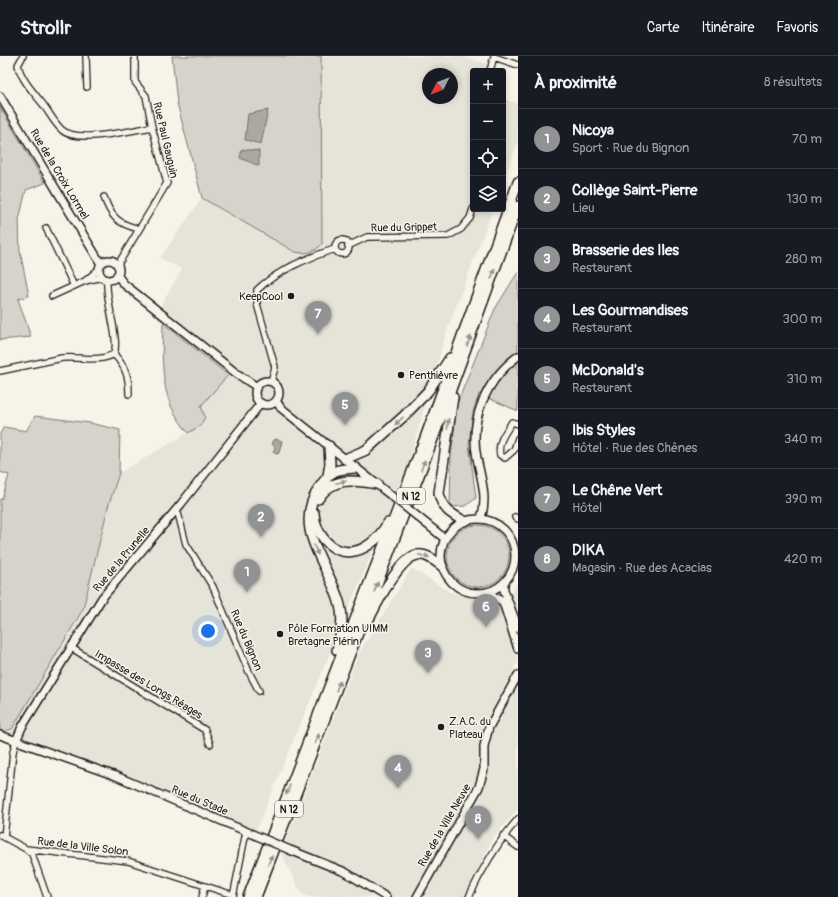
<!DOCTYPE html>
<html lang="fr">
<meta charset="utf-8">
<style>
:root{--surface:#171b24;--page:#242831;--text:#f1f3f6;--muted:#9ea1a6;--line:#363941;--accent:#919294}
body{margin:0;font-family:Pangolin,sans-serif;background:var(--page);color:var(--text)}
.controls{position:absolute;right:12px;top:12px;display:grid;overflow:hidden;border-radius:4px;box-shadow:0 2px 6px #0003}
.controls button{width:36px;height:36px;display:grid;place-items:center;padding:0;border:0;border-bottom:1px solid var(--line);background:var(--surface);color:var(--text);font:20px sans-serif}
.compass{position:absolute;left:422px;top:12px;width:36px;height:36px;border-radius:50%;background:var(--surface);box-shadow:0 2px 6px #0003;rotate:228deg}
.you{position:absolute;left:208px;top:575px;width:14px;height:14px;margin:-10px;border:3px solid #fff;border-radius:50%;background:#1a73e8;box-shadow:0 0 0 6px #1a73e833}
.badge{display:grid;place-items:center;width:26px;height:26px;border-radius:50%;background:var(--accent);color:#fff;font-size:13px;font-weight:700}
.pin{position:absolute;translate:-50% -33px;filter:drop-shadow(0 1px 2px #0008)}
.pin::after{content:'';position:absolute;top:21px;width:14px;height:12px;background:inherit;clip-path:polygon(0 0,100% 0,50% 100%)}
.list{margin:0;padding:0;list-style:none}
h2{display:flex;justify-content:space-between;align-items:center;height:52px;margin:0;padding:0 16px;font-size:17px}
h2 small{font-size:13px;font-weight:400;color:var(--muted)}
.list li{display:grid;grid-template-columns:26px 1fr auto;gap:12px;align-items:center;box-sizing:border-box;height:60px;padding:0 16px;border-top:1px solid var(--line)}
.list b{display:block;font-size:15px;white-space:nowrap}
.list p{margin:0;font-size:13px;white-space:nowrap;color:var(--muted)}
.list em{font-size:13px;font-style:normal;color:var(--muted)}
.icon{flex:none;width:22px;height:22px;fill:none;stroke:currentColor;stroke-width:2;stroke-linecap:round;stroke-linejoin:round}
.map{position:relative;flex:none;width:518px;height:841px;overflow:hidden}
header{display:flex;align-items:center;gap:24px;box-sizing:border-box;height:56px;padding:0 20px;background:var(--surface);border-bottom:1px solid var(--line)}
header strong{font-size:19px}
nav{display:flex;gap:22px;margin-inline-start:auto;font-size:14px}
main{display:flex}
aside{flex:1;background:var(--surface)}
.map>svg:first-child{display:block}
.built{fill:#e6e3d9;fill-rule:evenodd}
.green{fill:#d7d3cb;stroke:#7a7874}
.water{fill:#aca9a2;stroke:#72716c}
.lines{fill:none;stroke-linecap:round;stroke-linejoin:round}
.minor-casing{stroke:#1c1c1c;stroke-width:8}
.tertiary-casing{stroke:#1c1c1c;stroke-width:10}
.secondary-casing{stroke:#1c1c1c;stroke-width:10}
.trunk-casing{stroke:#1c1c1c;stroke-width:12}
.minor{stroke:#f7f3e8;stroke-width:5.5}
.tertiary{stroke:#f7f3e8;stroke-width:7}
.secondary{stroke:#f7f3e8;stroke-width:7}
.trunk{stroke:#f7f3e8;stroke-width:9}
.tertiary-bridge-casing{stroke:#1c1c1c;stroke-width:10;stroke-linecap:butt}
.secondary-bridge-casing{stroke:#1c1c1c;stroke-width:10;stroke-linecap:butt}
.tertiary-bridge{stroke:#f7f3e8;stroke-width:7}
.secondary-bridge{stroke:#f7f3e8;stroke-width:7}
.oneway{fill:#94928c}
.poi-dot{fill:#1c1c1c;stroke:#f7f3e8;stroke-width:1.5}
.labels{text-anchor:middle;stroke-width:3;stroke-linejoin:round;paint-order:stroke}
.shield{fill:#f7f3e8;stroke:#5e5c59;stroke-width:1}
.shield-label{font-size:10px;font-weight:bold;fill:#1c1c1c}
.street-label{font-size:11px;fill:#1c1c1c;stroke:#f7f3e8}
.poi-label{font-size:11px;fill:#1c1c1c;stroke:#f7f3e8;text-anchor:start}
</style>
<header>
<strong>Strollr</strong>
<nav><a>Carte</a><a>Itinéraire</a><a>Favoris</a></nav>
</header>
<main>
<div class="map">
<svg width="518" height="841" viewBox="0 0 518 841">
<rect width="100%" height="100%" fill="#f7f3e8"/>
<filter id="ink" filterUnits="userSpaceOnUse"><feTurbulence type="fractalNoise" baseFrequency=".025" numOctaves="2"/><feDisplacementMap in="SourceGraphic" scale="8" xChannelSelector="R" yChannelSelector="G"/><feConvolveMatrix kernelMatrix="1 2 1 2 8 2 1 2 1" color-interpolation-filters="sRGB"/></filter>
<g filter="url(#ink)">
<path class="built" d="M 321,0 L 459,0 L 489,8 L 487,15 L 473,15 L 473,153 L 493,153 L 446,277 L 406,415 L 252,784 L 117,724 L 5,684 L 83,553 L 108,451 L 119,417 L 200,370 L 205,361 L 201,350 L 228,319 L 157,263 L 158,254 L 182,213 L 160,202 L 202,142 L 295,196 L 322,188 ZM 428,18 L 452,18 L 452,42 L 428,42 Z
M 503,43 L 518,47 L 518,86 L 503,126 Z
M 412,512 L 451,537 L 508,543 L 518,525 L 518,608 L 513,610 L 518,619 L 518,753 L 492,783 L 465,841 L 308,841 L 301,837 L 281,797 L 359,597 Z"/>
<path class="green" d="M 172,0 L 321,0 L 322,188 C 314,197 306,198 295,196 L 202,142 L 177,47 Z
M 0,51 L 45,127 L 26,134 L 19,164 L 20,195 L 29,240 L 18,243 L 31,281 L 0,284 Z
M 518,216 L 518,355 L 479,338 L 473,356 L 469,388 L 476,442 L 466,450 L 450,451 L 451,402 L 457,348 L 495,253 Z
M 163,267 L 228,319 L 201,350 L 205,361 L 200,370 L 188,377 C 183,370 178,363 174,356 C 160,330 162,295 163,267 Z
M 35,360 L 90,367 L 120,374 L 119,417 L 108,451 L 83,553 L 12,673 L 3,676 L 0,675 L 0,443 L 2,443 L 9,419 L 0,416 L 0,378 L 4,371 L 26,375 Z
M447 500a31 31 0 1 1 62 0a31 31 0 1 1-62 0Z"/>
<path class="water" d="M 268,54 L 261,88 L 245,84 L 248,58 Z
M 242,93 L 259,95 L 259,110 L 240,102 Z
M 275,383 L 282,385 L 279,397 L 276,398 L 273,396 L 275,392 L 272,387 Z"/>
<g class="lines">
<defs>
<path id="minor" d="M 23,0 L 18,9 C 21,23 33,36 42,47 C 49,56 54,67 62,74 C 77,88 133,74 152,71
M 86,0 L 87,31
M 494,1 L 518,9
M 490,15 L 494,0
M 104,141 C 111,162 119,168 139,173
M 46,172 L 74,230
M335 191a7 7 0 1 1 14 0a7 7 0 1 1-14 0Z
M 348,190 L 367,181 L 448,180 L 461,173 L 470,162 L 473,153
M 117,210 L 167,127 L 152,71 L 146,40 L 135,26 L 135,0
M 99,213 L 85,225 L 102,221
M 52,240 L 85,225
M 114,298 C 126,312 129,320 129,338
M 0,315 L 62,302 C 80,300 98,307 114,298 C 120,283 105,245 107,224
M 271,326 L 275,311 L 257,248 L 257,234 C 277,215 309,201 335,193
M 518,368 L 512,366 C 505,377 497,387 500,399 L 505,402 L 514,394 L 518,382
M 176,454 L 178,457 L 186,488 L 213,531 L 249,616 L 259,635
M 515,461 L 518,463
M 70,591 L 205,674 L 210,688
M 0,779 L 26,793 L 128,805 L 233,839
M 503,780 L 518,791
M 4,781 L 13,696 L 16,685
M 26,793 L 32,798 L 47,841
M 202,841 L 205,830
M 233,841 L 246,776
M 469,841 C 482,813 498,786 518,763"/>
<path id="tertiary" d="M 0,40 L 101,208
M99 214a10 10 0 1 1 20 0a10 10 0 1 1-20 0Z
M 117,219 L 124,228 L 236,317 L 257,331
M255 337a12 12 0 1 1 24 0a12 12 0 1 1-24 0Z
M 276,345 L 281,352 L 384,434
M 418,461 L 444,482
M 481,462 C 488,442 481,423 477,402 C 469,363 486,324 518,300
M441 500a37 37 0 1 1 74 0a37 37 0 1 1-74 0Z
M 504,527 L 504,534 L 518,572
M 487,536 L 503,546 L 518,593
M 16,685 L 22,671 L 102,542 L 181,448 L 261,347
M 417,841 L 479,731 L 484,713 L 484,690 L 489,671 L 518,619"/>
<path id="secondary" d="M 0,679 L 116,720 L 250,777
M 290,794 L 345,816 L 386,841"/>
<path id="trunk" d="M 453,341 L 439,437 C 442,453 451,458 464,465
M 345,403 L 366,394 L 404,360 L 428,335 L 450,302
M 328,419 L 330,408 L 329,390
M 318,443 C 333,420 354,424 377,428
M 314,457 C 316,486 343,508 370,488 C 378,483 383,475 388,467
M 369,563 C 377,547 400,502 417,499 C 426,497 435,505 442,510
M 337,594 C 341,579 344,564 340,549 C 330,508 291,475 319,432 C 331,414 335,413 356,412
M 248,841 L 425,382 L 518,126
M 256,841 L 430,391 L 518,150"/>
</defs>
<use href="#minor" class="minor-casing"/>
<use href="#tertiary" class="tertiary-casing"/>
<use href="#secondary" class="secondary-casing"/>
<use href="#trunk" class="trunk-casing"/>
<use href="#minor" class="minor"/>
<use href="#tertiary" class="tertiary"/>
<use href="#secondary" class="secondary"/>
<use href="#trunk" class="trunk"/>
<defs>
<path id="tertiary-bridge" d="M 384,434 L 418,461"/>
<path id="secondary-bridge" d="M 250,777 L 290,794"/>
</defs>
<use href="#tertiary-bridge" class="tertiary-bridge-casing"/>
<use href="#secondary-bridge" class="secondary-bridge-casing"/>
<use href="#tertiary-bridge" class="tertiary-bridge"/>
<use href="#secondary-bridge" class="secondary-bridge"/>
</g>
<defs><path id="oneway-solid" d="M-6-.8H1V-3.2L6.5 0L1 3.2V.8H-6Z"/></defs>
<g class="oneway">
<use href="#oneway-solid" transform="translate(493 218) rotate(-70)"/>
<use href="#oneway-solid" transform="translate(469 285) rotate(-70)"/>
<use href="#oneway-solid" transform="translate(399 365) rotate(137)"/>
<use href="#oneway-solid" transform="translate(448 368) rotate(-82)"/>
<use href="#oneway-solid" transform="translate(423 409) rotate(-69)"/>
<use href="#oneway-solid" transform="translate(341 426) rotate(-15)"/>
<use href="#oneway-solid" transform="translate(316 494) rotate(67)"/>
<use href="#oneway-solid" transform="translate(424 500) rotate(13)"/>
<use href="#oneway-solid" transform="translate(376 531) rotate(-69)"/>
<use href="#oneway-solid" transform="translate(338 630) rotate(-69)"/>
<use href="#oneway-solid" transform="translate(317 683) rotate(-68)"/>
<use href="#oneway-solid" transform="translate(288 734) rotate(111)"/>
<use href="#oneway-solid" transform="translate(270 804) rotate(-70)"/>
</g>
</g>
<g class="poi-dot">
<circle cx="291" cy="240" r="4"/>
<circle cx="401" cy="319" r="4"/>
<circle cx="280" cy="578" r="4"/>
<circle cx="441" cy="671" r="4"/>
</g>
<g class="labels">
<g class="shield">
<rect x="397" y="432" width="28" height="16" rx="3"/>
<rect x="275" y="745" width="28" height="16" rx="3"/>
</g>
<g class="shield-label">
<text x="411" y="444">N 12</text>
<text x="289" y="757">N 12</text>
</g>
<g class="street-label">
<text transform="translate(166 84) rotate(77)" y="4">Rue Paul Gauguin</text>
<text transform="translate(60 118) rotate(59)" y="4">Rue de la Croix Lormel</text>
<text transform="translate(404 171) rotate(-1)" y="4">Rue du Grippet</text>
<text transform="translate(121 503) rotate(-50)" y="4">Rue de la Prunelle</text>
<text transform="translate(247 584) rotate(67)" y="4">Rue du Bignon</text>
<text transform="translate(149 628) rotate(31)" y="4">Impasse des Longs Réages</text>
<text transform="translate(200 744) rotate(23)" y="4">Rue du Stade</text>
<text transform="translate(444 769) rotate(-60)" y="4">Rue de la Ville Neuve</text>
<text transform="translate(83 790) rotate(7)" y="4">Rue de la Ville Solon</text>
</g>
<g class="poi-label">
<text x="283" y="244" text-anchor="end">KeepCool</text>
<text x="409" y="323">Penthièvre</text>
<text x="288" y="576">Pôle Formation UIMM<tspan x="288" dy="13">Bretagne Plérin</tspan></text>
<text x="449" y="669">Z.A.C. du<tspan x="449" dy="13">Plateau</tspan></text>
</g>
</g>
</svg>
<div class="controls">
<button>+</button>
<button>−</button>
<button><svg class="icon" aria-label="locate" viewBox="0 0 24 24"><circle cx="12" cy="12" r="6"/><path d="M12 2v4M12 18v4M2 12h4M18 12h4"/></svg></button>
<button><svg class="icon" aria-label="layers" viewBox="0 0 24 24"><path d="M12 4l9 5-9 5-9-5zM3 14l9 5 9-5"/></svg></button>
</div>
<svg class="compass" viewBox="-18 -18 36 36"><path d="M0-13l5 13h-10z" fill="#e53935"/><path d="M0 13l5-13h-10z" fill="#9ea1a6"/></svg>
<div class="you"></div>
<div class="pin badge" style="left:247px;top:536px">1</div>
<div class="pin badge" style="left:261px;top:481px">2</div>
<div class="pin badge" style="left:428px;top:617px">3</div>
<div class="pin badge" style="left:398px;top:732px">4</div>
<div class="pin badge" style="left:345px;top:369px">5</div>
<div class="pin badge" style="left:486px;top:571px">6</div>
<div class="pin badge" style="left:318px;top:278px">7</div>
<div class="pin badge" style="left:478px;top:783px">8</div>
</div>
<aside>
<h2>À proximité<small>8 résultats</small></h2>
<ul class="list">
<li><span class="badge">1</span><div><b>Nicoya</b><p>Sport · Rue du Bignon</p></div><em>70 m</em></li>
<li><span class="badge">2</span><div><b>Collège Saint-Pierre</b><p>Lieu</p></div><em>130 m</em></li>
<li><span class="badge">3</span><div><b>Brasserie des Iles</b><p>Restaurant</p></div><em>280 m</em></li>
<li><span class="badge">4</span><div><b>Les Gourmandises</b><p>Restaurant</p></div><em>300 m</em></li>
<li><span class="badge">5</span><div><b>McDonald's</b><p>Restaurant</p></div><em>310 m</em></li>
<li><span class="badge">6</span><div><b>Ibis Styles</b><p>Hôtel · Rue des Chênes</p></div><em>340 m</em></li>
<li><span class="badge">7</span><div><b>Le Chêne Vert</b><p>Hôtel</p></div><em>390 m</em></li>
<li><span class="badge">8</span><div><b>DIKA</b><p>Magasin · Rue des Acacias</p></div><em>420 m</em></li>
</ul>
</aside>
</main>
